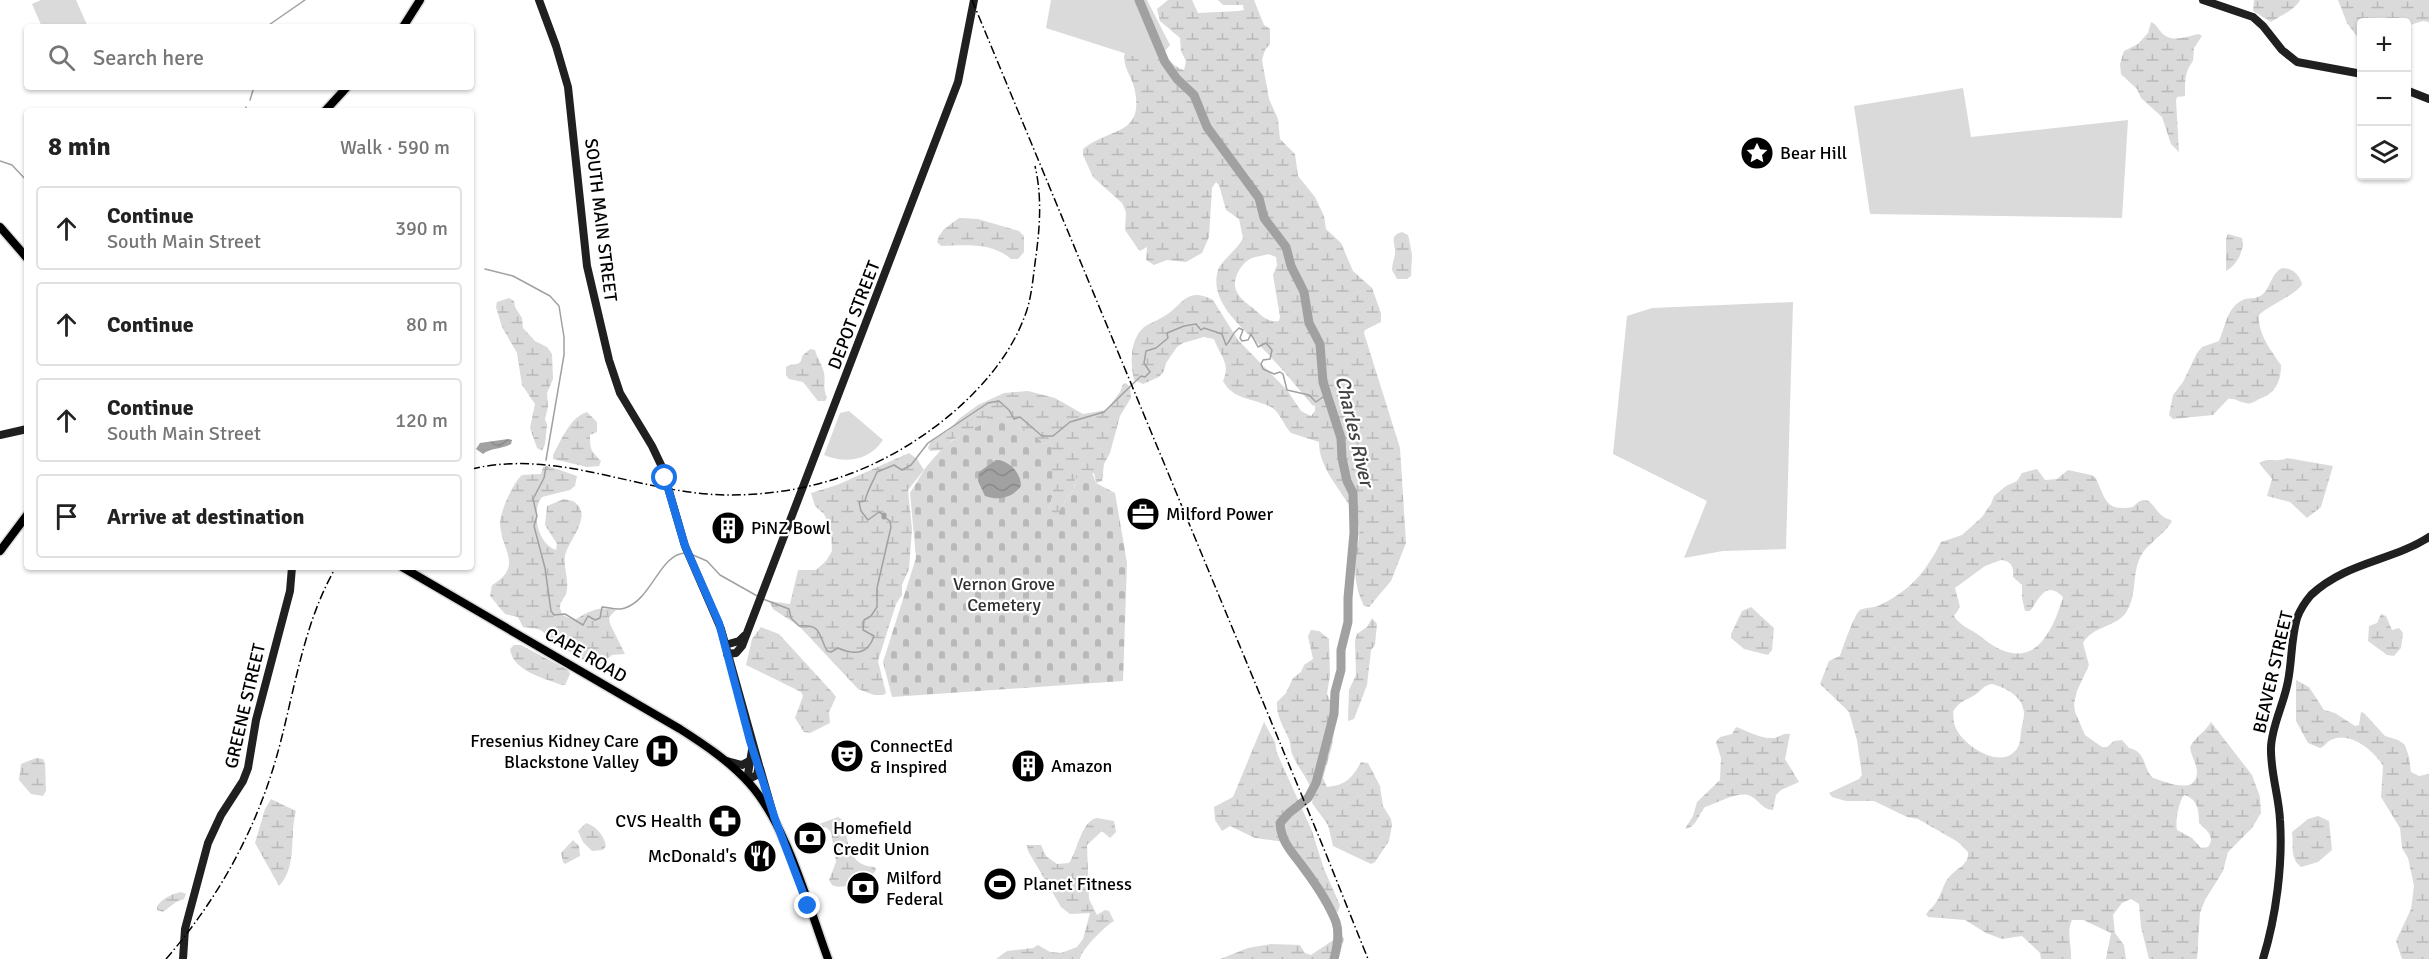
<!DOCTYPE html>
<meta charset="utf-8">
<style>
:root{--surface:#fff;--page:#f2f2f2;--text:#222;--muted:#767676;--line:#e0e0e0}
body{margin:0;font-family:Signika,sans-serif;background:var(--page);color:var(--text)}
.controls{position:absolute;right:18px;top:18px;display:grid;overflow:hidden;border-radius:6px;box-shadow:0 2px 4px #0004}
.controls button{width:54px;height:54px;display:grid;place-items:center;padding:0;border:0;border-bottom:2px solid var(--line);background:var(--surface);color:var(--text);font:30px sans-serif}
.stop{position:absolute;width:18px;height:18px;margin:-14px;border:4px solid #1a73e8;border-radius:50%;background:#fff}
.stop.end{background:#1a73e8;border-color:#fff;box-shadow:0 2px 6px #0008}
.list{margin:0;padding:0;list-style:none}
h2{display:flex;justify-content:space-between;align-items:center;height:78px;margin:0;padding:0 24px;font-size:26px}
h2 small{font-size:20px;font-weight:400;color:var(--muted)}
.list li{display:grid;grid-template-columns:39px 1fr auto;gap:18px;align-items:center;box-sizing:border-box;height:84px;margin:0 12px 12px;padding:0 12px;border:2px solid var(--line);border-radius:6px}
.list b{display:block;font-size:22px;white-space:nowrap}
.list p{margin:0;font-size:20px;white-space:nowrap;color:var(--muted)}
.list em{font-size:20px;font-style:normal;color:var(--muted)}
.icon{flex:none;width:33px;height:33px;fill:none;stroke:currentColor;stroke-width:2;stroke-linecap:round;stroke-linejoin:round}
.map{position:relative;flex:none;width:2429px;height:959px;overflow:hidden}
.search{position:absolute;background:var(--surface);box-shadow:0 2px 4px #0004;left:24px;top:24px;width:450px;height:66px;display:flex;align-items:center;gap:15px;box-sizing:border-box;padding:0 21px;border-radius:6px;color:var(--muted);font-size:22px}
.panel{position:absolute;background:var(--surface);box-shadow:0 2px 4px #0004;left:24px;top:108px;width:450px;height:462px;border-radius:6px}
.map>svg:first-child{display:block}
.wetland{fill:url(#wetland-marsh);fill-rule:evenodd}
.cemetery{fill:url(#cemetery-stones)}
.park{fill:#dadada}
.water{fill:url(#water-waves)}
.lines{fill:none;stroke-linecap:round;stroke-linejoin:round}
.stream{stroke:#a1a1a1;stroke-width:1.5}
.canal{stroke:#a1a1a1;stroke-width:5}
.river{stroke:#a1a1a1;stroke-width:9}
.primary-casing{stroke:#dbdbdb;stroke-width:11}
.secondary{stroke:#202020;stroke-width:8}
.primary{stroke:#000;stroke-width:8}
.rail{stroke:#000;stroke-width:1.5;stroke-dasharray:9 3 1.5 3;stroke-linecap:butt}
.route{stroke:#1a73e8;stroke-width:8}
.labels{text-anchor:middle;stroke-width:4.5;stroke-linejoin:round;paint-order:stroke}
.poi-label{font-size:18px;fill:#000;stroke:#fff;text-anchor:start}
.street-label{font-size:18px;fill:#000;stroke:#fff}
.park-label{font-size:18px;fill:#313131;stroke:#fff}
.water-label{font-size:20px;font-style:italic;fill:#424242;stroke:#fff}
</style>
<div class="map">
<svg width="2429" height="959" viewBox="0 0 2429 959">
<defs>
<pattern id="wetland-marsh" width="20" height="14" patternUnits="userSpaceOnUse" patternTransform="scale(1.5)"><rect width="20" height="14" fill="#dadada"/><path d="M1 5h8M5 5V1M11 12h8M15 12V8" fill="none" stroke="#b9b9b9"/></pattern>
<pattern id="cemetery-stones" width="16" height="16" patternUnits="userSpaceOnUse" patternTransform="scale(1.5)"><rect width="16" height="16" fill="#dadada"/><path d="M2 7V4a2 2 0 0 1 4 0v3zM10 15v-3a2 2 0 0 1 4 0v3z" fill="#b9b9b9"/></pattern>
<pattern id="water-waves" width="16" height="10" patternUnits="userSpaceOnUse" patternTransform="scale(1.5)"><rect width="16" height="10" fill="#a1a1a1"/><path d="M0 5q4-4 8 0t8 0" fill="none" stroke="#898989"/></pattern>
</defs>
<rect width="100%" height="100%" fill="#fff"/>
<path class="wetland" d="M 1145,0 C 1153,23 1159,62 1184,70 L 1186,61 L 1181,51 L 1180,38 L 1160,21 L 1157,9 L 1168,0 L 1192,0 L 1198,13 L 1238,11 L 1244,10 L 1243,5 L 1223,5 L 1218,0 L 1254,0 L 1264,25 L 1270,29 L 1270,44 L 1265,50 L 1262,60 L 1269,99 L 1278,119 L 1280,139 L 1295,154 L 1298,176 L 1315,197 L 1324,216 L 1326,229 L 1341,243 L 1353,271 L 1372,288 L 1381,313 L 1381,322 L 1365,330 L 1364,333 L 1400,448 L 1406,543 L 1391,581 L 1369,607 L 1364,606 C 1355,588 1354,572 1356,552 C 1358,543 1361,533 1358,524 C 1349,495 1319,474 1319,442 L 1291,433 C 1284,426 1280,412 1271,407 C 1253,398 1233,400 1223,381 C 1231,363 1220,356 1214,339 L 1204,337 L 1183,343 L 1177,347 L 1166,363 L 1164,371 L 1159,377 L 1143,384 L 1134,380 C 1130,363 1130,339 1144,327 C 1152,322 1161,319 1169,313 C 1184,302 1188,287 1213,300 L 1238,340 L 1287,390 L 1301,411 L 1311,416 L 1315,411 L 1315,405 L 1313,406 C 1297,387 1281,367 1264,350 C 1245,329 1208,303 1218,270 C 1220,262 1238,249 1243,238 L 1239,219 L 1226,210 L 1219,185 L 1216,182 L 1212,188 L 1209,237 L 1202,253 L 1186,262 L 1167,260 L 1154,265 L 1146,260 L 1147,247 L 1140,251 L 1138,249 L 1125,230 L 1126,212 L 1122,203 L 1093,177 L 1083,155 L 1083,149 C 1110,127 1146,136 1134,87 C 1131,76 1124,68 1124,56 ZM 1268,254 L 1276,257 L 1277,265 L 1273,275 L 1280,317 L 1279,321 C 1268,323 1262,316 1254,309 C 1248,304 1240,299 1237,292 C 1231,282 1239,265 1250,259 C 1255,256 1263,256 1268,254 Z
M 2254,0 L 2300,0 C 2295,10 2280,16 2271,22 L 2253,11 Z
M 2338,0 L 2429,0 L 2429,22 L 2423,21 L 2407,26 L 2406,22 L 2362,22 L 2361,42 L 2347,23 Z
M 2151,22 C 2156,24 2157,27 2161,32 C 2171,44 2187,36 2199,34 L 2202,36 L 2194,48 L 2193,61 C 2184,72 2185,83 2185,96 L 2177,97 L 2176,100 L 2179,152 L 2171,144 L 2162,117 L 2141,98 L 2137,89 L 2121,74 L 2120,64 L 2124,51 L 2138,44 L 2148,33 Z
M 959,218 L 978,219 L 1019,231 L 1024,236 L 1024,252 L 1018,259 L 1011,259 C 992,242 965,245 941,246 L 937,242 L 939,236 L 944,229 Z
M 1402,232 L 1408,235 L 1409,239 L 1412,255 L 1411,276 L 1407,279 L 1397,279 L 1392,270 C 1392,264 1394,260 1395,254 C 1396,243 1388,236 1402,232 Z
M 2228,234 L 2242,238 C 2245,250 2237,265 2226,271 L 2226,239 Z
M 2282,268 C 2293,268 2298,274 2302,283 L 2301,286 C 2290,298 2271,304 2259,315 C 2257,332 2271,351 2281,365 C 2281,382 2275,394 2259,399 C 2255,401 2251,405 2246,403 C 2238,402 2236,398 2228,399 L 2213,415 L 2173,419 L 2169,415 L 2173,395 L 2183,382 L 2197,353 L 2202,347 L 2219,341 C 2225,328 2227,308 2241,301 C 2248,296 2255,301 2263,294 C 2271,286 2271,274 2282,268 Z
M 509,298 L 514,301 L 515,307 L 522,318 L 523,328 L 535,341 L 547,347 L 552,354 L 553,379 L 547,393 L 548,407 L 545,419 L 547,425 L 545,444 L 542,451 L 537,448 L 530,428 L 535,404 L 522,385 L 517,353 L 502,327 L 496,307 L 497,302 Z
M 810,349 L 815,350 C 817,358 823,366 824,373 C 826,383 822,385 827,398 L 825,401 L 818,401 L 803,382 L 789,379 L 786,375 L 786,367 C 793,362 801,368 802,356 Z
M 1126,383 L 1130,387 L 1131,398 L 1120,416 L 1110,453 L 1104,464 L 1102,481 L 1096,483 L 1094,473 L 1076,476 L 1074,490 L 1067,497 L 1058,513 L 1053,513 L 1049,508 L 1053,493 L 1046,444 C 1022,437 1019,416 987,417 L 981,425 L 952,440 L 943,450 L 930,451 L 928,448 L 931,440 L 948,431 L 960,418 L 978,405 L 1004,393 L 1028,391 L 1055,398 L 1083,414 L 1107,410 L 1120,392 L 1123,384 Z
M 587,412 L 597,422 L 597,432 L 590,435 C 590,451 591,450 601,461 L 599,466 L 587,467 L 553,459 L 553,455 C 561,441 570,417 587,412 Z
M 909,453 L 917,459 L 924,470 L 908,490 L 912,529 L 909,569 L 902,585 L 902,595 L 896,604 L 878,661 L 886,693 L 883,695 L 874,695 L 858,689 L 799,626 L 773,609 L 769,601 L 790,604 L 798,570 L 816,570 L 826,561 L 832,551 L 831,529 L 824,514 L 815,506 L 811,493 L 837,485 Z
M 2287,458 L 2333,466 L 2321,507 L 2307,518 L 2290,502 L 2267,496 L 2272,479 L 2259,463 C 2269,457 2277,463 2287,458 Z
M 548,466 L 577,476 L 575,486 L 570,490 L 542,497 C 531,511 537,543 556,550 L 557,544 L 545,525 L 547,506 L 564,499 L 573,501 C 595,515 568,540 565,556 C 563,568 570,581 566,594 C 563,600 558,604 561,611 C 563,618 570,618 576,619 C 589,611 602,605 616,610 L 609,617 L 610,624 L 625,654 L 612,655 L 598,666 C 586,665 551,639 542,631 C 536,627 529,629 523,627 L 518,617 L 505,614 L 490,596 L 492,585 C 525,566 500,549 500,522 C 501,510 513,483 522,475 L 541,474 L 543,467 Z
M 2037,469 L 2045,480 L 2057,479 L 2068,470 L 2091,475 L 2095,477 C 2106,498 2104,512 2133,507 C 2150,489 2153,511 2164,517 C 2166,519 2170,519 2172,521 C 2164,536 2146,543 2139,560 C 2132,577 2137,598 2125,614 C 2113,628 2093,626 2083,643 L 2089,665 L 2077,691 L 2074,704 L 2075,712 L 2085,735 L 2102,747 L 2107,747 L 2114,741 L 2122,740 L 2129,748 C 2147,752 2142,767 2153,778 C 2165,781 2197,797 2197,771 C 2196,762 2191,756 2190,747 C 2195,737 2205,732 2211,722 L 2252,775 L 2260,797 L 2261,813 L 2252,828 L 2228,852 L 2223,871 L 2205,900 L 2200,913 L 2197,959 L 2149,959 L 2141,927 L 2139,904 L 2131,899 L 2122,903 L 2113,915 L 2115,933 L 2124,945 L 2126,959 L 2106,959 L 2111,933 L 2083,920 L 2072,920 C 2066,932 2072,946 2071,959 L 2041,959 L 2040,953 L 2022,936 L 2002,939 L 1986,933 L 1965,920 L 1928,917 L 1926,914 C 1930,909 1935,905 1938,899 C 1943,890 1944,881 1952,874 C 1959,867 1969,864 1968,852 L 1958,842 L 1918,819 L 1907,817 L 1874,801 L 1846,801 L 1832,797 L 1829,793 L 1859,779 L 1862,775 L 1857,740 L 1849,712 L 1820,684 L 1829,661 L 1840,656 C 1842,649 1855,613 1860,610 C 1867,607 1876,608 1882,604 C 1912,589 1926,571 1941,542 L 1962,535 L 1982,517 L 1991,504 L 1994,496 L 2006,486 L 2017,481 L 2022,473 ZM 2001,560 C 2012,561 2014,568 2013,577 L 2022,585 L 2022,598 L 2025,611 L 2030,611 C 2039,600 2045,579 2063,597 C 2050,641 2028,676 1980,636 C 1971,629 1960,626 1954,616 L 1960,607 L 1955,588 L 1985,566 ZM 1992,684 C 2006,688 2023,696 2024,713 C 2024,719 2022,725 2021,731 C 2020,739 2021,746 2014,752 C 1998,769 1960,743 1955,726 C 1953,722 1954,716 1953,712 C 1961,699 1965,702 1976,694 C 1982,690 1984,685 1992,684 ZM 2184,795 C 2198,799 2199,811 2199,823 C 2206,830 2216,836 2208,847 L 2201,848 L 2192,838 L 2177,830 C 2175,821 2179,801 2184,795 Z
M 1751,607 L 1774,628 L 1772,650 L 1768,655 L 1744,649 L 1731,638 L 1731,634 L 1742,611 Z
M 2381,614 L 2386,616 L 2392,630 L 2399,628 L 2403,633 L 2401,648 L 2394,656 L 2387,655 L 2368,641 L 2369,626 L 2377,623 Z
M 1372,618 L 1377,624 L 1375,645 L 1371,650 L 1367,685 L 1354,719 L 1348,721 L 1349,690 L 1356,675 L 1355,640 L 1357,634 L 1367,627 Z
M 761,627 L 779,634 L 833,693 L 836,697 L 829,712 L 830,723 L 810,733 L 804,732 L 795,718 L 803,696 L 801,692 L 746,665 L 752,639 Z
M 1311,630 L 1319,631 L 1329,639 L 1330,675 L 1327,694 L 1330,701 L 1338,705 L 1332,746 L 1323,778 L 1327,787 C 1345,785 1352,779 1361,762 L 1368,763 L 1380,786 L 1383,806 L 1391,819 L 1392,825 L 1389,841 L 1375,862 L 1371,864 L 1333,846 L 1328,825 L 1312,803 C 1316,786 1299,771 1293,756 C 1290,750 1291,743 1288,737 C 1283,726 1276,715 1277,702 L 1286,693 L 1293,678 L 1301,672 L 1304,665 L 1313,659 L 1308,636 Z
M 514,645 L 521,645 L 568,670 L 570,674 L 565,685 L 562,685 C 543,678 513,671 510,649 Z
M 2296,680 L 2309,687 L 2324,710 L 2335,713 L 2355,726 L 2359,725 L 2361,712 L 2364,713 L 2385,736 L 2398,740 L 2405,745 L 2409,757 L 2411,772 L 2419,776 L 2429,774 L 2429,959 L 2402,959 L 2396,941 L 2411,909 L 2414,886 L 2408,858 L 2402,848 L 2400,828 L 2381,797 L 2383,766 C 2375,751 2349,730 2331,740 C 2326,742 2326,746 2320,748 L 2308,743 L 2296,721 Z
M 1264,722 L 1275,742 L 1277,753 L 1312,831 L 1324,869 L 1340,905 L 1338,912 L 1334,911 L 1314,876 L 1293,849 L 1285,842 L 1255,838 L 1230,826 L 1222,831 L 1215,820 L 1214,807 L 1233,797 Z
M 1736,727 C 1748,731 1758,738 1771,738 C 1778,739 1782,732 1790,734 L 1785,759 L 1799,782 L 1781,790 L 1776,795 L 1773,810 C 1762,810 1758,798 1748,795 C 1735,792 1718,803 1705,807 C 1698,815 1697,827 1685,829 L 1693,816 L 1697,802 L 1720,780 L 1721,758 L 1716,742 L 1720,737 L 1732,734 Z
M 36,758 L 43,759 L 45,763 L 46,791 L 43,796 L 31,794 L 19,780 L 21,764 Z
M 271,799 L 296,811 C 289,835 298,866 279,886 L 255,843 L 265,809 Z
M 2318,816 L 2329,821 L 2332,850 L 2318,862 L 2301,867 C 2289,858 2294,845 2292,832 L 2308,819 Z
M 838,817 L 844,821 C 848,843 848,866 875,867 L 876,870 C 871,880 842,891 832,885 L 829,880 L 836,862 L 831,832 L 827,828 L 816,825 Z
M 1097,818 L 1114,821 L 1116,832 L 1110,838 L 1102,831 L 1087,845 L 1089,899 L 1097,915 L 1105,910 L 1109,911 L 1114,921 C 1106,925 1081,950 1080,959 L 996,959 L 1007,951 L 1033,948 L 1038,945 L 1050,952 L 1061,953 L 1077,947 L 1083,939 L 1090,913 L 1070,914 L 1061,907 L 1028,851 L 1027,845 L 1041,845 L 1046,856 L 1057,864 L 1069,863 C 1078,850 1081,821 1097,818 Z
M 586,823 C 596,826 604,835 606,846 L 603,850 L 592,851 L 583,842 L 578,831 Z
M 573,840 L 579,846 L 580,856 L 565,864 L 563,862 L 561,853 Z
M 181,892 L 186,894 L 184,899 L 176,902 L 163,912 L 157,910 C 157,900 172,894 181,892 Z
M 1341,935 L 1344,939 L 1338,959 L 1220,959 L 1248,948 L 1271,944 L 1300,945 L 1305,953 L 1311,955 Z"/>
<path class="cemetery" d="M 987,417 C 1012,414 1030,437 1051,447 L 1053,493 L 1049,508 L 1053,513 L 1058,513 L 1067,497 L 1074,490 L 1076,476 L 1080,470 L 1091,470 L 1096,483 L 1115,493 L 1127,563 L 1123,681 L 892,697 L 883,662 L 916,558 L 910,493 L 926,467 L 940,451 L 960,434 L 981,425 Z"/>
<path class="park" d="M 41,0 L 76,0 L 88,27 L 42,27 L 32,4 Z
M 1051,0 L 1147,0 L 1170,45 L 1155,63 L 1046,28 Z
M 1963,88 L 1971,137 L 2128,120 L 2122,218 L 1870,214 L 1854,106 Z
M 1793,302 L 1786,549 L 1723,551 L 1684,558 L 1707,501 L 1613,454 L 1627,316 L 1652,308 Z
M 849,411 L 883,440 C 869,461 845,464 824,455 L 840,413 Z"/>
<path class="water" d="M 508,439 L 512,440 L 511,444 C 503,449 490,448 483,454 L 476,449 L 480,443 Z
M 996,460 C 1009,460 1021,473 1021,486 C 1012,498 999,501 985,496 L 978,481 L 979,472 Z"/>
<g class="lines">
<path class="stream" d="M 266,27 L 305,0
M 250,100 L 254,87
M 245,111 L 246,107
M 0,161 L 12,165 L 27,181
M 485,269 L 513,276 L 550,296 L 559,306 L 564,337 L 564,355 L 546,460
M 546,467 L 544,478 L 533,499 L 537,516 L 534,526 L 545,568 L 551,611 L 554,615 L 565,614 L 583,625 L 588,616 L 595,620 L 600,618 L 602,607 C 609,607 617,611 625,608 C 652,599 660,554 685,553
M 884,515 L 879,512 L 868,520 L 861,511 L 859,502 L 865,501 C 867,491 873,482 877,472 L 894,465 L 902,470 L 911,465 L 928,443 L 988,403 L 999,401 L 1009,410 L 1014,419 L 1020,417 L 1042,436 L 1053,436 L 1070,422 L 1104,412 L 1141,376 L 1145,377 L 1150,372 L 1144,363 L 1146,351 L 1156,348 L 1168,338 L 1167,333 L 1184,326 L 1196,324 L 1201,330 L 1204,328 L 1222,334 L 1226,345 C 1232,340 1230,335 1239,328 L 1243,330 L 1240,338 L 1242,341 L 1248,340 L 1251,334 L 1258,347 L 1266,343 L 1272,350 L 1270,359 L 1263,360 L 1261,364 L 1263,369 L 1274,374 L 1280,372 L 1283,374 L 1287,390 L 1309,395 L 1316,402 L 1323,397 L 1328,401
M 693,555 L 707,561 L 720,575 L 759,597
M 763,599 L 789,609 L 791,618 L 799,626 C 822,624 818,634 827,651 L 831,652 L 838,648 C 854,655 868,655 874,636 L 863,630 L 864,620 L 871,616 L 877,607 L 877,588 L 891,527 L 890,521 L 884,517"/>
<path class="canal" d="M 884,515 L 884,517"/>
<path class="river" d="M 1139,0 L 1165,62 L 1177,79 L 1194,95 L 1207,127 L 1259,198 L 1264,218 L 1286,247 L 1291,266 L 1304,292 L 1309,323 L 1320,344 L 1323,382 L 1341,438 L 1342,458 L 1347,481 L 1353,493 L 1354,533 L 1348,598 L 1348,622 L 1341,650 L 1341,670 L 1335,692 L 1334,714 L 1316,783 L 1308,798 L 1289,813 L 1280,823 C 1281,842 1292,852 1303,867 C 1315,883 1329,904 1336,922 C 1340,934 1337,948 1334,959"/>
<defs>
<path id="primary" d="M 403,27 L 420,0
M 325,111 L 347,87
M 0,227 L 27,258
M 0,551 L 27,515
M 402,567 L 680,729 C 705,745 729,761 749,783 C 787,825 808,905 828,959"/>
</defs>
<use href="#primary" class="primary-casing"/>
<path class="secondary" d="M 539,0 L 556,46 L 568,87 L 587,266 L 609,360 L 620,393 L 652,446 L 662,467 L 685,546 L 721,629 L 759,765 L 757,775 L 747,780
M 2203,0 L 2253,17 L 2263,26 L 2282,50 L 2297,62 L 2362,74
M 2406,90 L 2429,99
M 0,435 L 27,429
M 725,645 L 739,641 L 744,636
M 727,654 L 736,653 L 742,646 L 958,82 L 974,0
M 727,761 L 742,765 L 751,760
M 760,768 L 774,817
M 747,780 L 752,750
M 183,959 L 185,929 L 208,843 L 221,815 L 243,781 L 248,768 L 256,720 L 290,591 L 292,567
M 2263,959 C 2276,917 2283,864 2280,820 C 2279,796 2270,771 2271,747 C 2272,725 2284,704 2288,681 C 2292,661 2291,639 2297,618 C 2300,610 2305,602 2311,595 C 2346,562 2392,561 2429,537"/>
<use href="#primary" class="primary"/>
<path class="rail" d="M 972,0 L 1324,849 L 1368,959
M 471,469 C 561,448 641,495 730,495 C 768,495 806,489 841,477 C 913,453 997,390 1024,318 C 1032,299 1033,276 1036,256 C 1040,226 1042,196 1035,166
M 166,959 C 219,898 258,827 279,748 C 295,688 304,622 336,567"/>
</g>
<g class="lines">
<path class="route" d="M 665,478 L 685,546 L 719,623 L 750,741 L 775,819 L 808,906"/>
</g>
<defs>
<symbol id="sight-disc" viewBox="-11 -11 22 22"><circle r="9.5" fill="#000" stroke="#fff"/><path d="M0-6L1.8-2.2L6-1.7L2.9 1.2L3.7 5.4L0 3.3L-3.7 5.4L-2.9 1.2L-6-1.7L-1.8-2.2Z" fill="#fff"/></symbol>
<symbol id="office-disc" viewBox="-11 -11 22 22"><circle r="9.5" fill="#000" stroke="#fff"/><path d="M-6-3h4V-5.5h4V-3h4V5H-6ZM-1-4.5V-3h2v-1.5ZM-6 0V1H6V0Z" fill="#fff"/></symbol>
<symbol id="building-disc" viewBox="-11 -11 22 22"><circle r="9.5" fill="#000" stroke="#fff"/><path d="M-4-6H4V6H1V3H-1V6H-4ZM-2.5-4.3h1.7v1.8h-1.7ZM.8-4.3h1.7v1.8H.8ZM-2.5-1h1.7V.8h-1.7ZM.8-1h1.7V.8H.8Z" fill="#fff"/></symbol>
<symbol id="hospital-disc" viewBox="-11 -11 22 22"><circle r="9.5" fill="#000" stroke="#fff"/><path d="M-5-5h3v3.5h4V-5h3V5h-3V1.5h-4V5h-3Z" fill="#fff"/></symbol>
<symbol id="theatre-disc" viewBox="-11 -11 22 22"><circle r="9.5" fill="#000" stroke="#fff"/><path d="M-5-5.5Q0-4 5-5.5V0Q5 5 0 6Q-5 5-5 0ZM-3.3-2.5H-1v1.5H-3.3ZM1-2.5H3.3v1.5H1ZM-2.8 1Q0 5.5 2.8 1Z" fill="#fff"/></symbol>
<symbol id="pharmacy-disc" viewBox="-11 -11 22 22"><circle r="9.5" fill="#000" stroke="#fff"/><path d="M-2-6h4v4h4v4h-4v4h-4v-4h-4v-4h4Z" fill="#fff"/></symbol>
<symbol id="bank-disc" viewBox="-11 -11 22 22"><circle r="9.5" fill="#000" stroke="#fff"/><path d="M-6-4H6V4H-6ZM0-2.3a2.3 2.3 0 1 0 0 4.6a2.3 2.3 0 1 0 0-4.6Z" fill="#fff"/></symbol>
<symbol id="restaurant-disc" viewBox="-11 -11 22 22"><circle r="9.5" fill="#000" stroke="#fff"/><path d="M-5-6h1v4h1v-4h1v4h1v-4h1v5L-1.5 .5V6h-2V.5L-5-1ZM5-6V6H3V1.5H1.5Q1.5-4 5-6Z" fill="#fff"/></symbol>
<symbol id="stadium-disc" viewBox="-11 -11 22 22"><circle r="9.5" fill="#000" stroke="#fff"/><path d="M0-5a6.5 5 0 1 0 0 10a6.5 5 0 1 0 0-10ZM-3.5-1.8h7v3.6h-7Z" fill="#fff"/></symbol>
</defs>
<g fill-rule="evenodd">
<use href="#sight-disc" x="1738" y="134" width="38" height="38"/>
<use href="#office-disc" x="1124" y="495" width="38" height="38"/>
<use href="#building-disc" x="709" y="509" width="38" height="38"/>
<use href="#hospital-disc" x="643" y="732" width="38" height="38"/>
<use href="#theatre-disc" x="828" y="737" width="38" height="38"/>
<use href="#building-disc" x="1009" y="747" width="38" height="38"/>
<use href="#pharmacy-disc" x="706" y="802" width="38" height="38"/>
<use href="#bank-disc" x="791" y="819" width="38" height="38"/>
<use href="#restaurant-disc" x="741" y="837" width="38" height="38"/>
<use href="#stadium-disc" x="981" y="865" width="38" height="38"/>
<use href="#bank-disc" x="844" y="869" width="38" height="38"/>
</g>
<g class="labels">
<g class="poi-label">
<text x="1780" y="159">Bear Hill</text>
<text x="1166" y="520">Milford Power</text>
<text x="751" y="534">PiNZ Bowl</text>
<text x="639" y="747" text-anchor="end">Fresenius Kidney Care<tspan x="639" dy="21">Blackstone Valley</tspan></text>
<text x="870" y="752">ConnectEd<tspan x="870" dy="21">&amp; Inspired</tspan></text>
<text x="1051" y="772">Amazon</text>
<text x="702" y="827" text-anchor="end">CVS Health</text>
<text x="833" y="834">Homefield<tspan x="833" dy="21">Credit Union</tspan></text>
<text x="737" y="862" text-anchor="end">McDonald's</text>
<text x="886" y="884">Milford<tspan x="886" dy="21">Federal</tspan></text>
<text x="1023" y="890">Planet Fitness</text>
</g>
<g class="street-label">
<text transform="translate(601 220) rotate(83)" y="6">SOUTH MAIN STREET</text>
<text transform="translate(854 315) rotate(-69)" y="6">DEPOT STREET</text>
<text transform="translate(586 655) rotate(30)" y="6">CAPE ROAD</text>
<text transform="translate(2273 672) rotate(-77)" y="6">BEAVER STREET</text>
<text transform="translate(245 706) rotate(-77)" y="6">GREENE STREET</text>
</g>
<g class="park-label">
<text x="1004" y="590">Vernon Grove<tspan x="1004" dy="21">Cemetery</tspan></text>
</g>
<g class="water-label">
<text transform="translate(1355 431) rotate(77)" y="7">Charles River</text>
</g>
</g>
</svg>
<div class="controls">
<button>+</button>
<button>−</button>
<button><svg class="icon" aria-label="layers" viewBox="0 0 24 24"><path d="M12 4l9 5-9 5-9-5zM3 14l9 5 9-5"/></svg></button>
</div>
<div class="stop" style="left:665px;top:478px"></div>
<div class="stop end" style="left:808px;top:906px"></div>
<div class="search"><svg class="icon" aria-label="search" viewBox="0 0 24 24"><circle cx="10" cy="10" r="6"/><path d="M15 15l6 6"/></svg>Search here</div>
<section class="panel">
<h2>8 min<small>Walk · 590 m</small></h2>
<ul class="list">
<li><svg class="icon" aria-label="ahead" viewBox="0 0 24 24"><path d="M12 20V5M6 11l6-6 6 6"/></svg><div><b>Continue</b><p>South Main Street</p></div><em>390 m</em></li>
<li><svg class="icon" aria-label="ahead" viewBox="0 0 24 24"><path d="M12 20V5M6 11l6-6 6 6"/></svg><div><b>Continue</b></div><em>80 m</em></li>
<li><svg class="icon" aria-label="ahead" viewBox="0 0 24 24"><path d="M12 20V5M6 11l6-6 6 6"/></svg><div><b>Continue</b><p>South Main Street</p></div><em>120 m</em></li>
<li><svg class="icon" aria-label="arrive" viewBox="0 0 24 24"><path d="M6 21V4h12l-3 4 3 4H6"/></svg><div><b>Arrive at destination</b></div></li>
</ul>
</section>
</div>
